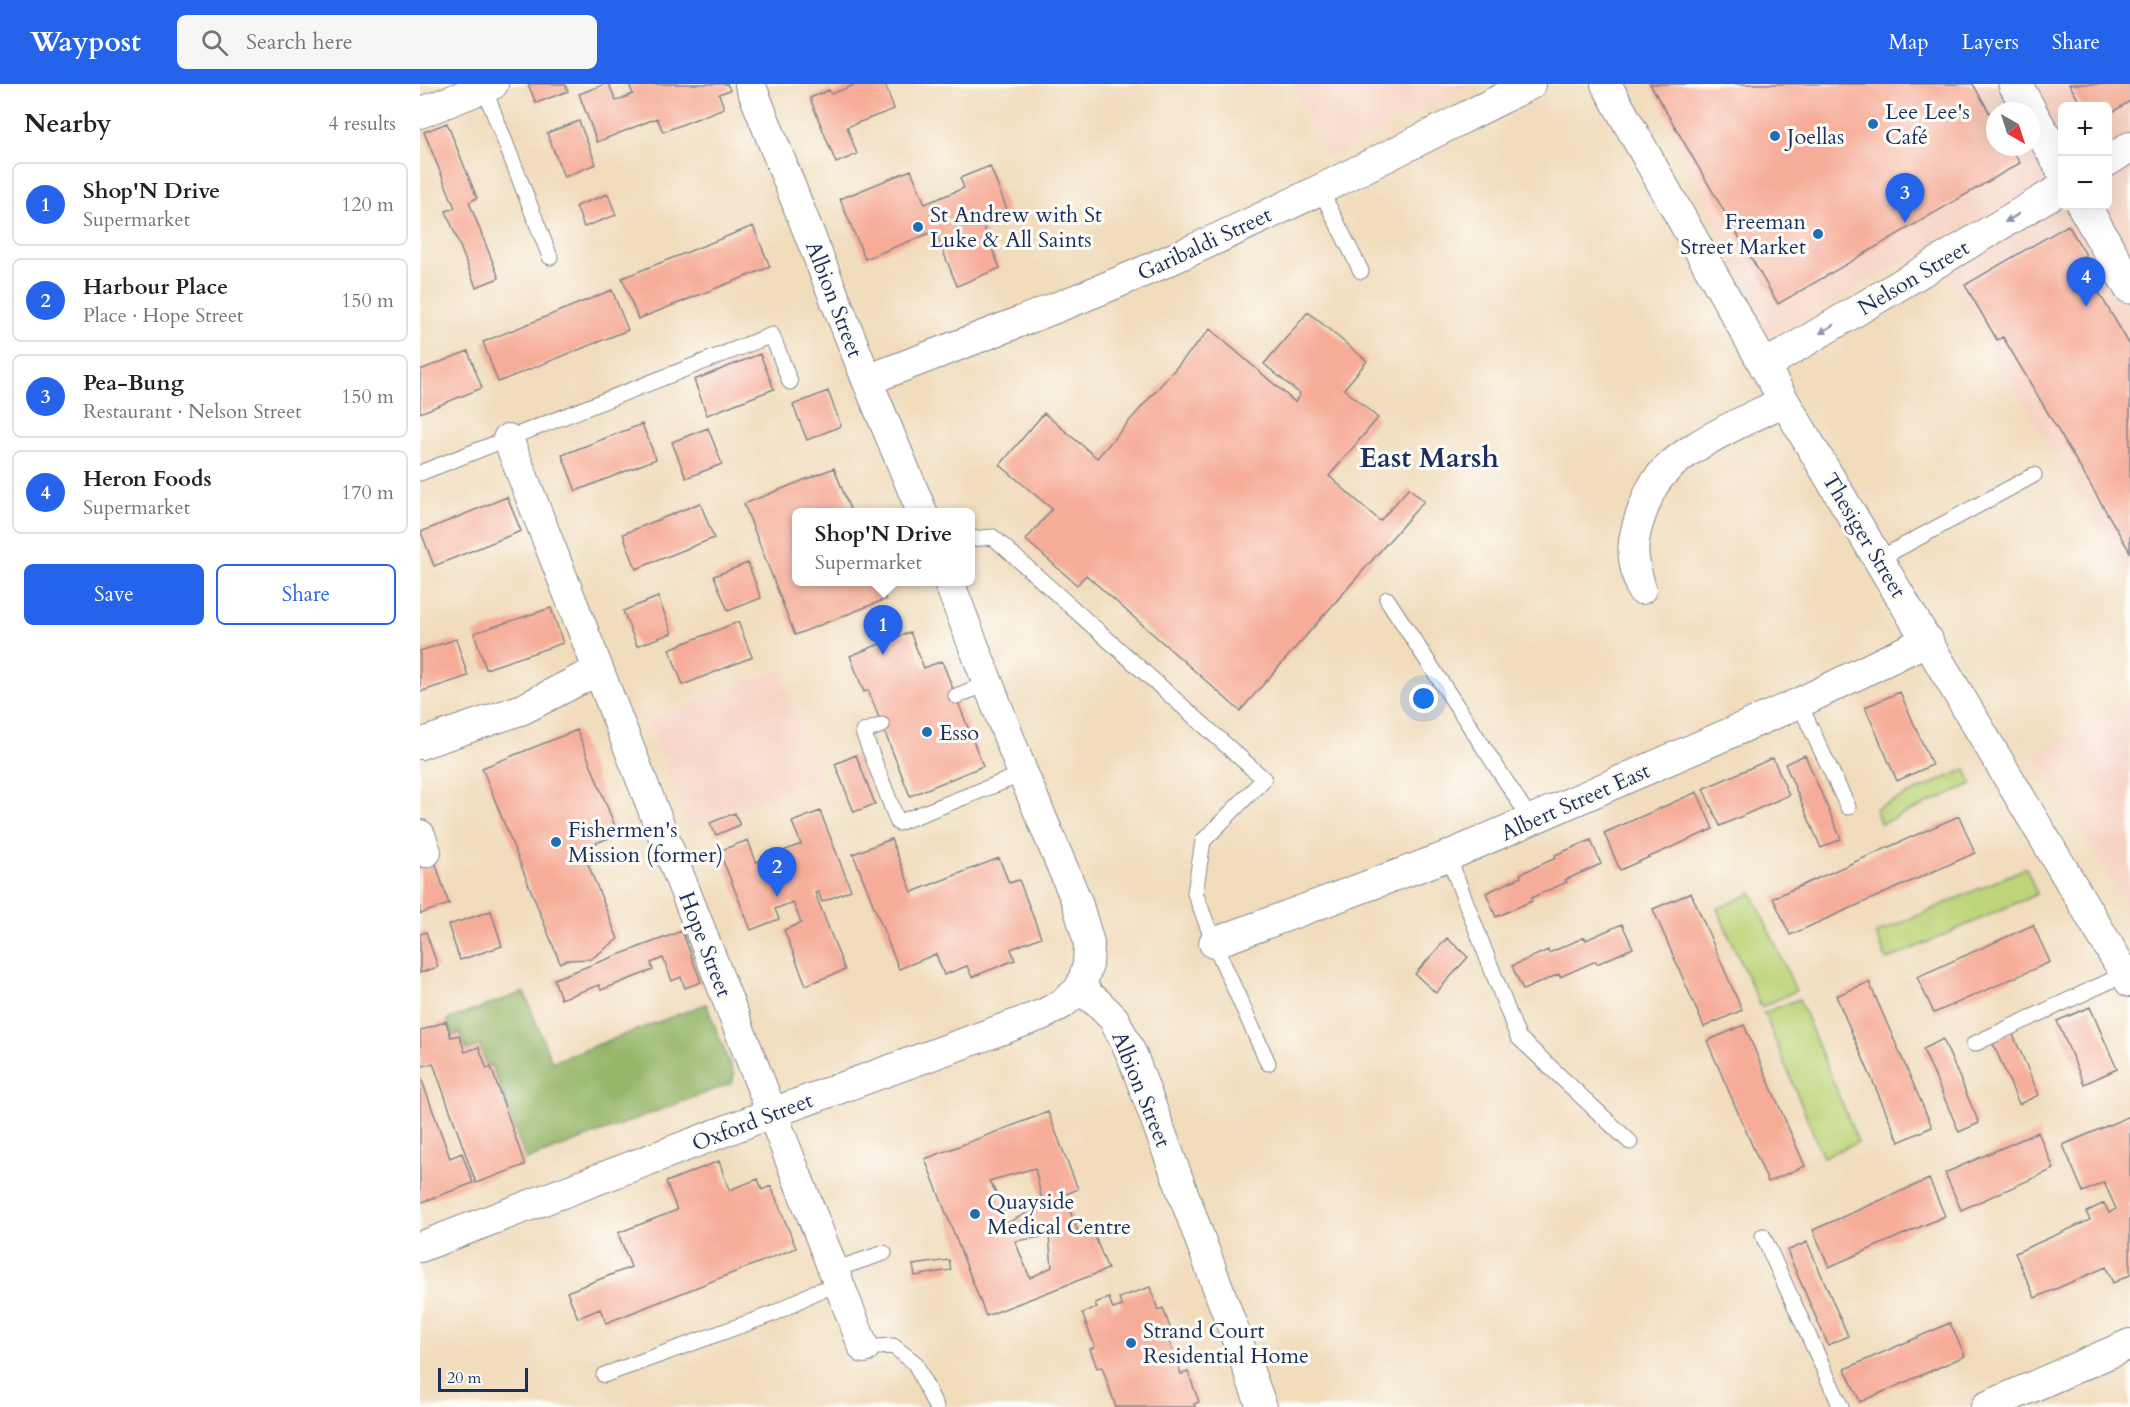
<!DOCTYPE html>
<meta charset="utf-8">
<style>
:root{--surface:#fff;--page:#f6f6f6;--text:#202124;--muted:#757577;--line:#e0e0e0;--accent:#2563eb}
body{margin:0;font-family:Cardo,serif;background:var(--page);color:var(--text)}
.controls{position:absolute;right:18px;top:18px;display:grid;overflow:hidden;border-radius:9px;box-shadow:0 6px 24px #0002}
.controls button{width:54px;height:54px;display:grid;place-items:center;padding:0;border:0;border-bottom:2px solid var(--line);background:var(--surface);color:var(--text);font:30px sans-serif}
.compass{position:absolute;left:1566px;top:18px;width:54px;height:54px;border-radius:50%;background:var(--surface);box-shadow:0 6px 24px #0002;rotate:141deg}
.scale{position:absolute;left:18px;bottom:15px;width:90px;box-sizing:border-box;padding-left:6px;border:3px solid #1b2f5e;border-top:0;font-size:16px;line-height:21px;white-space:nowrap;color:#1b2f5e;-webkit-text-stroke:4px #fdfcf7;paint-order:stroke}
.you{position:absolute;left:1004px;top:615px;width:21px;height:21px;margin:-15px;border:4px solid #fff;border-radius:50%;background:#1a73e8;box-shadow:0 0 0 9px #1a73e833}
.badge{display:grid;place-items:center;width:39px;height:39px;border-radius:50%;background:var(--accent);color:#fff;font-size:20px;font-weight:700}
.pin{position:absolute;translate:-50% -50px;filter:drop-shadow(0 2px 3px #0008)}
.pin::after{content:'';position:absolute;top:32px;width:21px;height:18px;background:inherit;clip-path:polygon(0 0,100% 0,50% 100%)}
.popup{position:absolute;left:372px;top:424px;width:183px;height:78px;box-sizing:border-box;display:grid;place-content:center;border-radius:9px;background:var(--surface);filter:drop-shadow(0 2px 4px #0005);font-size:20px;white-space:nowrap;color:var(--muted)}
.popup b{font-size:22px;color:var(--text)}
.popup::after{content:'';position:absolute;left:50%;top:100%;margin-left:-12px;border:12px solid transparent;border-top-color:var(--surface)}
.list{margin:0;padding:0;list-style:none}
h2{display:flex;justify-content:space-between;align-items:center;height:78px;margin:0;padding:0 24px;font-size:26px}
h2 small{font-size:20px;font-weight:400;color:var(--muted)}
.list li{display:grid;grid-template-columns:39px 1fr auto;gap:18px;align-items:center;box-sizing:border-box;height:84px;margin:0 12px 12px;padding:0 12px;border:2px solid var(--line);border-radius:9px}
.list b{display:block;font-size:22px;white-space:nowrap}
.list p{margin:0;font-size:20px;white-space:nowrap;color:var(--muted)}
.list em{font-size:20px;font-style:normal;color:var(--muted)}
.actions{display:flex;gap:12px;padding:18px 24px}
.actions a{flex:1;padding:14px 0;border:2px solid var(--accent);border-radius:9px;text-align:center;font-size:21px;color:var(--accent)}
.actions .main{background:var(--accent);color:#fff}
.icon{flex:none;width:33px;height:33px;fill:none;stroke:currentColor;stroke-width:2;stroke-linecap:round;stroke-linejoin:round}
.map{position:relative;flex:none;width:1710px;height:1323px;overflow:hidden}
header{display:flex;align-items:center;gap:36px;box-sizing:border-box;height:84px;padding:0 30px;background:var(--accent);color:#fff}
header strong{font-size:28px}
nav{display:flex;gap:33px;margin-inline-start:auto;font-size:21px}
.search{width:420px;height:54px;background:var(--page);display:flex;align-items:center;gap:15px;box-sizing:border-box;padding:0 21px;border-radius:9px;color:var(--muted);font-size:22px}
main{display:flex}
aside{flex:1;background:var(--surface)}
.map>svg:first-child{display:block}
.built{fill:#f6d2c3;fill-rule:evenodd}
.green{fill:#bdd479;stroke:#6c826c;stroke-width:1.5}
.forest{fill:#96b669;stroke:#587264;stroke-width:1.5}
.building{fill:#f6ac97;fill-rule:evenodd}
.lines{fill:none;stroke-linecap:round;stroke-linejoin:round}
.lane-casing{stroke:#86868d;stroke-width:17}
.street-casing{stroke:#86868d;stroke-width:32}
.secondary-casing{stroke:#86868d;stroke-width:35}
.lane{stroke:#fff;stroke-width:15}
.street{stroke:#fff;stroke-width:30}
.secondary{stroke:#fff;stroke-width:33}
.oneway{fill:#8d97ae}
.poi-dot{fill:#1f6fb2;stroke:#fdfcf7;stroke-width:2}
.labels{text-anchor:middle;stroke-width:6;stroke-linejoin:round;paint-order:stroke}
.poi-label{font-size:22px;fill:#1b2f5e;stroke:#fdfcf7;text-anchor:start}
.street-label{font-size:22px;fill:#1b2f5e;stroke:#fdfcf7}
.district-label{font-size:28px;font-weight:bold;fill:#1b2f5e;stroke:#fdfcf7}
</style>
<header>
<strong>Waypost</strong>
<div class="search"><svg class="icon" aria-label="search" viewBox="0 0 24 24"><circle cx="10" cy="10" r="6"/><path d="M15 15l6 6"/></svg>Search here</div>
<nav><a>Map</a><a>Layers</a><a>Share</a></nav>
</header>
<main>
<aside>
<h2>Nearby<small>4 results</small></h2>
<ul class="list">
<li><span class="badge">1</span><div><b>Shop'N Drive</b><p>Supermarket</p></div><em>120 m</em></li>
<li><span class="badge">2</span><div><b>Harbour Place</b><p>Place · Hope Street</p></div><em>150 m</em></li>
<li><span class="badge">3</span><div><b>Pea-Bung</b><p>Restaurant · Nelson Street</p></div><em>150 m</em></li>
<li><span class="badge">4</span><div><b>Heron Foods</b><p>Supermarket</p></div><em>170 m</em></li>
</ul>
<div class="actions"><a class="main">Save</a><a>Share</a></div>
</aside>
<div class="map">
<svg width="1710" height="1323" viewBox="0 0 1710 1323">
<rect width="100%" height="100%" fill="#fdfcf7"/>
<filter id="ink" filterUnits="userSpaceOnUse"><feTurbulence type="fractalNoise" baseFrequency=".0167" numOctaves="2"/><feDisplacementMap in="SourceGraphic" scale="12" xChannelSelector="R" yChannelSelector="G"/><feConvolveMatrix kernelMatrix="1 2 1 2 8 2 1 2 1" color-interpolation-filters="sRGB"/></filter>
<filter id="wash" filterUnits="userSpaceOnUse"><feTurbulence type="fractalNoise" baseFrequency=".008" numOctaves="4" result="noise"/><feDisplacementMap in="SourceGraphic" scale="24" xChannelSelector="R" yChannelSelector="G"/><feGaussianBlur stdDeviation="1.35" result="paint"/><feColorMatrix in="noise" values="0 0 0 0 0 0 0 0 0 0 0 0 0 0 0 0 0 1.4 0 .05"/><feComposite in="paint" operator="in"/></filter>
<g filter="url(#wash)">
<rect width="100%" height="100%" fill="#f1dcbc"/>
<path class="built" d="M 873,0 L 1055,0 L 905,73 Z
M 1231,0 L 1710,0 L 1710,502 L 1512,163 L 1347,255 ZM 1642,22 L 1688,22 L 1688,122 L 1642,122 ZM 1575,27 L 1611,27 L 1611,63 L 1575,63 Z
M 359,585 L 401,693 L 270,745 L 228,637 Z
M 1710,614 L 1710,829 L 1617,671 Z"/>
<path class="green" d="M 1546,685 L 1552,700 L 1461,740 L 1455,725 Z
M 1606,784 L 1617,810 L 1467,876 L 1456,850 Z
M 1332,809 L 1376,907 L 1341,923 L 1297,825 Z
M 1379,915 L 1438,1058 L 1403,1073 L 1344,929 Z"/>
<path class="forest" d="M 104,908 L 132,978 L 286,920 L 314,991 L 312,999 L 106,1076 L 72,981 L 67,983 L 60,961 L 46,966 L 40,949 L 33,951 L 27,936 Z"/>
<g id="blocks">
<path class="building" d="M 108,0 L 145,0 L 148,7 L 116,19 Z
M 185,0 L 189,0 L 196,17 L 213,10 L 209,0 L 307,0 L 310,6 L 299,10 L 304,24 L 243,48 L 237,34 L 177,58 L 159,10 Z
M 437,0 L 465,0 L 474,25 L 427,43 L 437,70 L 416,79 L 390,14 L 409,6 L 411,10 Z
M 1230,0 L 1553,0 L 1575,38 L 1575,63 L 1590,63 L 1600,79 L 1358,220 Z
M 1649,0 L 1710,0 L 1710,17 L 1688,31 L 1688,22 L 1662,22 Z
M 159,37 L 176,80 L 144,93 L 127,49 Z
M 27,39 L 57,114 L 49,118 L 79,194 L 56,203 L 26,127 L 35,124 L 4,48 Z
M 570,82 L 588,128 L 562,139 L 580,184 L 537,202 L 515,147 L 445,175 L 420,115 L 491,86 L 505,120 L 544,104 L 540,94 Z
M 188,110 L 196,131 L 164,143 L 156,122 Z
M 1648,141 L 1666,171 L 1659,175 L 1710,261 L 1710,468 L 1583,253 L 1577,256 L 1545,201 Z
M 333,142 L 350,183 L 218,235 L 202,194 Z
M 192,206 L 208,246 L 78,298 L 63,258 Z
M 888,228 L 947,277 L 924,305 L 958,334 L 909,392 L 960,437 L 989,404 L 1004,417 L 820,627 L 666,491 L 657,501 L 606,456 L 632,425 L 580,381 L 624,329 L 677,374 L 790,245 L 875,318 L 880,310 L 844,280 Z
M 48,267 L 62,304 L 0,329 L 0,286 Z
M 340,270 L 354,305 L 287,331 L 274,296 Z
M 408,307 L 421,342 L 387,356 L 373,321 Z
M 222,340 L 236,375 L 156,407 L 142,371 Z
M 288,344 L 302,380 L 266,394 L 252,358 Z
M 414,384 L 431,428 L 376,428 L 376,498 L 458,498 L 466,515 L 375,551 L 324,420 Z
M 87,413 L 101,447 L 14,482 L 1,448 Z
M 280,419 L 294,454 L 216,485 L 203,450 Z
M 328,479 L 341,514 L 308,527 L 294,492 Z
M 238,513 L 252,549 L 217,562 L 203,527 Z
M 131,524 L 143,559 L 66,585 L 54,549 Z
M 318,538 L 332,573 L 263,601 L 249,565 Z
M 490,548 L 504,584 L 522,577 L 563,682 L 490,712 L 448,606 L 444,608 L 430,572 Z
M 36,555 L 48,592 L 0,608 L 0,567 Z
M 1480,608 L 1512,681 L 1477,697 L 1445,623 Z
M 157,646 L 198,750 L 162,765 L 198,855 L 171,875 L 146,876 L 140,879 L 62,684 Z
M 436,671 L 455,720 L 434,728 L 415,680 Z
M 1385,671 L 1421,755 L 1401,764 L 1365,680 Z
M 1353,674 L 1369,711 L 1300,742 L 1283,705 Z
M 1277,708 L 1293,745 L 1200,786 L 1184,749 Z
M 400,727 L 431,806 L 402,818 L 398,808 L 395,809 L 425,886 L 386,901 L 364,846 L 381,839 L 373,818 L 355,825 L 359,835 L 331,846 L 299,767 L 328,756 L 336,778 L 381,760 L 372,738 Z
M 315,729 L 320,741 L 296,751 L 290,739 Z
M 1539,732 L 1555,769 L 1370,851 L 1353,814 Z
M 471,755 L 492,808 L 579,774 L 589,799 L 599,796 L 621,853 L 591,865 L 595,876 L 552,893 L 547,882 L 524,891 L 516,870 L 479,885 L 433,770 Z
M 1171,756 L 1181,780 L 1145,796 L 1147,798 L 1111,814 L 1112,817 L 1076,833 L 1066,809 L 1101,793 L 1100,790 L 1136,774 L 1135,771 Z
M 15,778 L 29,820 L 0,830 L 0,783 Z
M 1271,809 L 1322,926 L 1284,943 L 1233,825 Z
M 71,827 L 82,862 L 40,876 L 28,841 Z
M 1202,840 L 1213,864 L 1177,880 L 1176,877 L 1140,893 L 1139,890 L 1103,906 L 1092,882 L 1128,866 L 1129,869 L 1165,853 L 1166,856 Z
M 1613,841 L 1630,878 L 1514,929 L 1497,893 Z
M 262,847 L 281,898 L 265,904 L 261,893 L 252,897 L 243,874 L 231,879 L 233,886 L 181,906 L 179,901 L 141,915 L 134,895 Z
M 6,848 L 18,883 L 0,889 L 0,850 Z
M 1027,854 L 1048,873 L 1016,909 L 995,890 Z
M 1449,898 L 1512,1043 L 1479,1058 L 1416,912 Z
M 1670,923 L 1697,985 L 1664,1000 L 1637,937 Z
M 26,937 L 31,953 L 39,951 L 45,968 L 59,963 L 67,985 L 71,983 L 105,1081 L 56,1099 L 13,979 L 0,983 L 0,947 Z
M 1324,941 L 1385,1082 L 1348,1098 L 1287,957 Z
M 1592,948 L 1619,1011 L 1599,1020 L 1572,957 Z
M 1523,955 L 1559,1039 L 1539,1048 L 1503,965 Z
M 0,991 L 30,1074 L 42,1069 L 53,1099 L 0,1119 Z
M 628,1028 L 658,1105 L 644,1111 L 658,1148 L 671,1143 L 688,1185 L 566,1232 L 505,1075 ZM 615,1084 L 623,1121 L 587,1139 L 582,1118 L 569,1097 ZM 629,1152 L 632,1183 L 610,1194 L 595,1157 Z
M 1710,1032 L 1710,1191 L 1693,1199 L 1686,1183 L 1615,1214 L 1595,1169 L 1670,1136 L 1666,1128 L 1684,1119 L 1689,1129 L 1696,1125 L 1684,1098 L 1663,1108 L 1643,1061 Z
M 1618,1048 L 1634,1085 L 1541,1126 L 1525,1089 Z
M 299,1077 L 309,1106 L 338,1095 L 342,1106 L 351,1102 L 376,1164 L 186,1239 L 180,1225 L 158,1234 L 147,1208 L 211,1183 L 198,1149 L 257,1126 L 246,1098 Z
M 1509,1095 L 1525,1132 L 1409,1183 L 1393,1146 Z
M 1387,1158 L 1428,1252 L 1408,1261 L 1367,1167 Z
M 529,1176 L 531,1186 L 495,1192 L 493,1181 Z
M 730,1203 L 738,1226 L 743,1224 L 753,1252 L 748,1254 L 761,1290 L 768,1288 L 779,1318 L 774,1320 L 775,1323 L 696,1323 L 682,1283 L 677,1284 L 670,1265 L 675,1263 L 662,1229 L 677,1224 L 675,1219 L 689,1214 L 693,1225 L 702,1222 L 699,1214 Z
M 1530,1239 L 1545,1272 L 1440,1318 L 1425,1285 Z"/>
</g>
</g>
<g filter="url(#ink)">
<use href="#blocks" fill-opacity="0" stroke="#86868d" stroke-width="1.5"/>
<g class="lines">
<defs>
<path id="lane" d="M 64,4 L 130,173
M 900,105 L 941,187
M 0,389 L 352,251 L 370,298
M 550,455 L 573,453 L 844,695 L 783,757 L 775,809 L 794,859 L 848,979
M 1459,475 L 1614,391
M 967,515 L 1111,736
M 536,612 L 567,600
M 1379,619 L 1428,723
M 462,641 L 443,648 L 478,739 L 603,690
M 1028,772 L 1098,953 L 1210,1058
M 1554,960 L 1705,890
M 1343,1152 L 1421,1323
M 413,1186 L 464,1169
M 444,1264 L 473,1262 L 495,1279 L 516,1323
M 184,1291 L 355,1229 L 395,1208 L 419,1201"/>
<path id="street" d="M 330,0 L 447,296 L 502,428
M 1186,0 L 1364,317 L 1710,898
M 0,29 L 73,0
M 1688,77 L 1710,63
M 1344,282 L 1642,104
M 447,296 C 546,258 646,222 743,179 C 868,124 989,61 1111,0
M 88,355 L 444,1264
M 529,498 L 603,690 L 657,818 L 669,859 L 668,881 L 660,905
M 1221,505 C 1211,471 1210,459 1223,425 C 1226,418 1228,411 1232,404 C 1252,366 1326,337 1364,317
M 0,660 L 103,625 L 178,586
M 0,751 L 6,768
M 794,859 L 1028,772 L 1379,619 L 1508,556
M 660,905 L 678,919 L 694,935 L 712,971 L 842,1323
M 0,1163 L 352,1029 L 624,930 L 642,920 L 660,905
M 1566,1323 L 1710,1260"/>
<path id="secondary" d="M 1595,0 L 1610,27
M 1611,29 L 1642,84
M 1664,122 L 1710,203"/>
</defs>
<use href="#lane" class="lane-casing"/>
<use href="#street" class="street-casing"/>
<use href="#secondary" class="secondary-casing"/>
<use href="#lane" class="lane"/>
<use href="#street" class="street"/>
<use href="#secondary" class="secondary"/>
</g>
<defs><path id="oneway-solid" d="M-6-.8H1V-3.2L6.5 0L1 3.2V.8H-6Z" transform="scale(1.5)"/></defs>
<g class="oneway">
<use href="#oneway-solid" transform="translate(1592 134) rotate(149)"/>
<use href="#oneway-solid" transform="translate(1407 245) rotate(149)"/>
</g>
</g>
<g class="poi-dot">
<circle cx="1453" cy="40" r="6"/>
<circle cx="1355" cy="52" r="6"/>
<circle cx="498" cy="143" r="6"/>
<circle cx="1398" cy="150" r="6"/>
<circle cx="507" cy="648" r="6"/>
<circle cx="136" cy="758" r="6"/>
<circle cx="555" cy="1130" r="6"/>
<circle cx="711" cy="1259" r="6"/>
</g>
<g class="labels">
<g class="poi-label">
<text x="1465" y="35">Lee Lee's<tspan x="1465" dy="25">Café</tspan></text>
<text x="1367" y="60">Joellas</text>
<text x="510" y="138">St Andrew with St<tspan x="510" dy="25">Luke &amp; All Saints</tspan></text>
<text x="1386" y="145" text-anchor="end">Freeman<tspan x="1386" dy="25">Street Market</tspan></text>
<text x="519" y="656">Esso</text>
<text x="148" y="753">Fishermen's<tspan x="148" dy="25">Mission (former)</tspan></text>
<text x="567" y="1125">Quayside<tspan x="567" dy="25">Medical Centre</tspan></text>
<text x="723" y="1254">Strand Court<tspan x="723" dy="25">Residential Home</tspan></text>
</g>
<g class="street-label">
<text transform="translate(784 159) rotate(-25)" y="8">Garibaldi Street</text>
<text transform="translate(1493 193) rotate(-31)" y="8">Nelson Street</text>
<text transform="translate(415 215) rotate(69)" y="8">Albion Street</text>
<text transform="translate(1445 451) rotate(59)" y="8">Thesiger Street</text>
<text transform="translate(1155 717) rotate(-24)" y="8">Albert Street East</text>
<text transform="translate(286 860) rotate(69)" y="8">Hope Street</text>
<text transform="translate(722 1005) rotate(68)" y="8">Albion Street</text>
<text transform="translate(332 1037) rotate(-21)" y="8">Oxford Street</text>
</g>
<g class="district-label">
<text x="1009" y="383">East Marsh</text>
</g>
</g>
</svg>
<div class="controls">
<button>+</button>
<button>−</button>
</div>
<svg class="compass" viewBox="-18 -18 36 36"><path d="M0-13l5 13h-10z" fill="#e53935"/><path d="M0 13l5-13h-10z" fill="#757577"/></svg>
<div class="scale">20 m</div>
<div class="you"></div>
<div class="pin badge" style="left:463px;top:571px">1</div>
<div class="popup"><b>Shop'N Drive</b>Supermarket</div>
<div class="pin badge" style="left:357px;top:813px">2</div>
<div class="pin badge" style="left:1485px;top:139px">3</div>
<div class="pin badge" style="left:1666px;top:223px">4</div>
</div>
</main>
